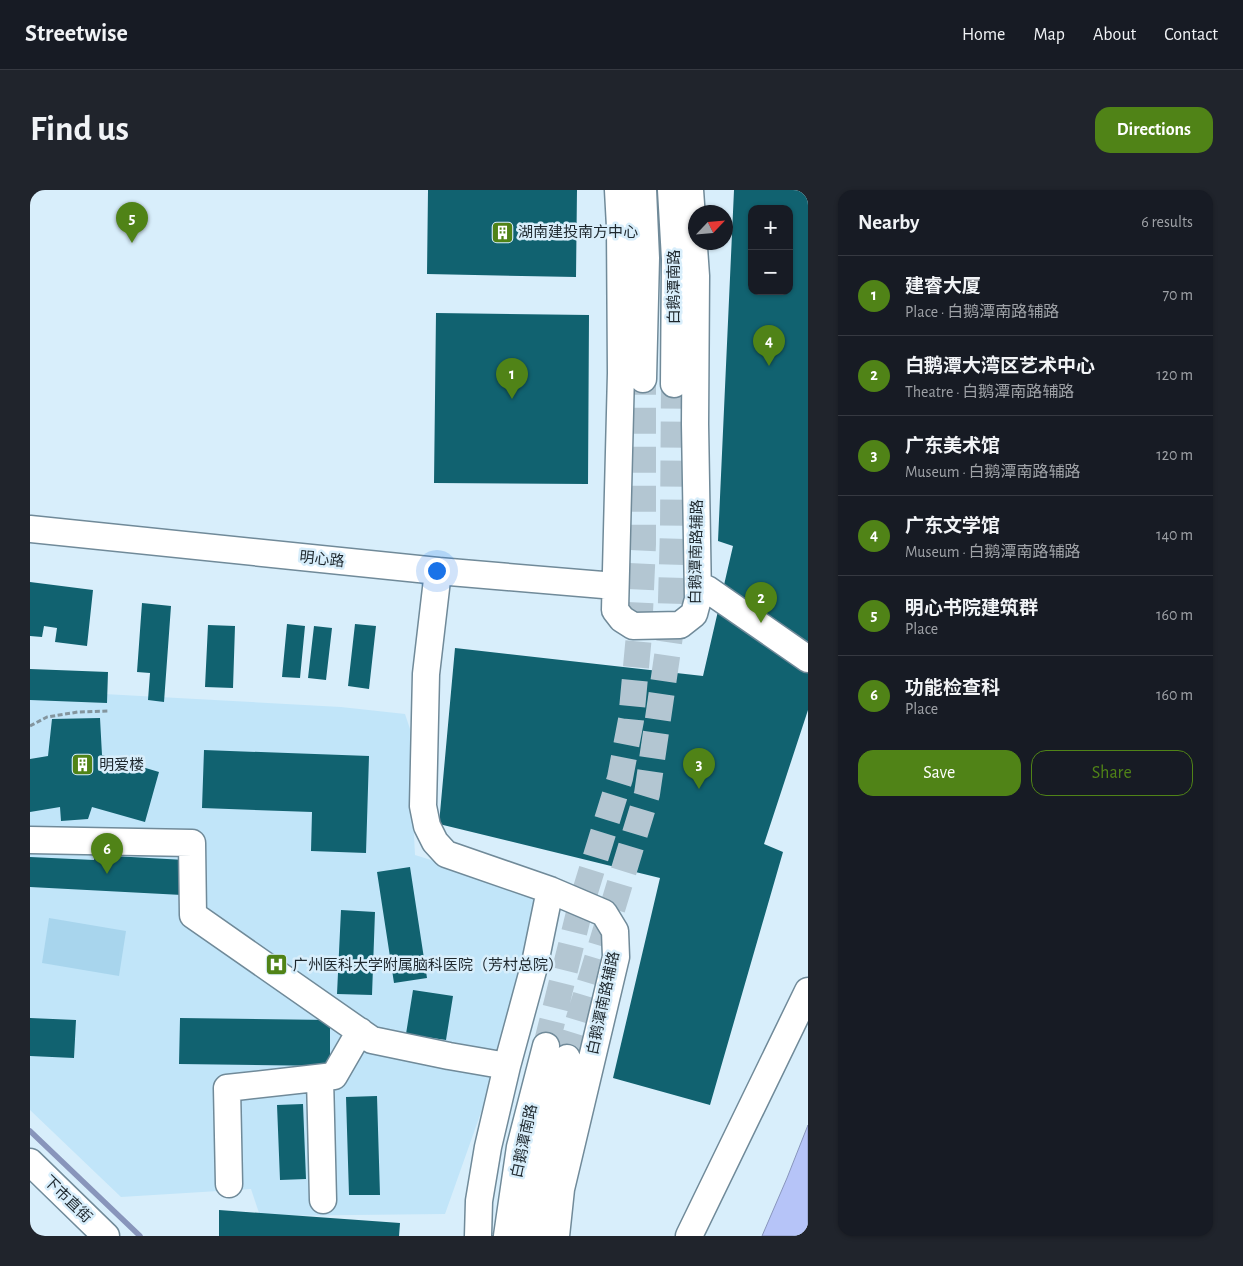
<!DOCTYPE html>
<meta charset="utf-8">
<style>
:root{--surface:#171b24;--page:#20242c;--text:#f1f3f6;--muted:#9ea1a6;--line:#363941;--accent:#508317}
body{margin:0;font-family:"Alegreya Sans","Noto Sans SC",sans-serif;background:var(--page);color:var(--text)}
.controls{position:absolute;right:15px;top:15px;display:grid;overflow:hidden;border-radius:10px;box-shadow:0 1px 4px #0004}
.controls button{width:45px;height:45px;display:grid;place-items:center;padding:0;border:0;border-bottom:1px solid var(--line);background:var(--surface);color:var(--text);font:25px sans-serif}
.compass{position:absolute;left:658px;top:15px;width:45px;height:45px;border-radius:50%;background:var(--surface);box-shadow:0 1px 4px #0004;rotate:64deg}
.you{position:absolute;left:406px;top:380px;width:18px;height:18px;margin:-12px;border:4px solid #fff;border-radius:50%;background:#1a73e8;box-shadow:0 0 0 8px #1a73e833}
.badge{display:grid;place-items:center;width:32px;height:32px;border-radius:50%;background:var(--accent);color:#fff;font-size:16px;font-weight:700}
.pin{position:absolute;translate:-50% -41px;filter:drop-shadow(0 1px 2px #0008)}
.pin::after{content:'';position:absolute;top:26px;width:18px;height:15px;background:inherit;clip-path:polygon(0 0,100% 0,50% 100%)}
.list{margin:0;padding:0;list-style:none}
h2{display:flex;justify-content:space-between;align-items:center;height:65px;margin:0;padding:0 20px;font-size:21px}
h2 small{font-size:16px;font-weight:400;color:var(--muted)}
.list li{display:grid;grid-template-columns:32px 1fr auto;gap:15px;align-items:center;box-sizing:border-box;height:80px;padding:0 20px;border-top:1px solid var(--line)}
.list b{display:block;font-size:19px;white-space:nowrap}
.list p{margin:0;font-size:16px;white-space:nowrap;color:var(--muted)}
.list em{font-size:16px;font-style:normal;color:var(--muted)}
.actions{display:flex;gap:10px;padding:15px 20px}
.actions a{flex:1;padding:11px 0;border:1px solid var(--accent);border-radius:15px;text-align:center;font-size:18px;color:var(--accent)}
.actions .main{background:var(--accent);color:#fff}
.map{position:relative;flex:none;width:778px;height:1046px;overflow:hidden;border-radius:15px}
header{display:flex;align-items:center;gap:30px;box-sizing:border-box;height:70px;padding:0 25px;background:var(--surface);border-bottom:1px solid var(--line)}
header strong{font-size:24px}
nav{display:flex;gap:28px;margin-inline-start:auto;font-size:18px}
.intro{display:flex;align-items:center;justify-content:space-between;box-sizing:border-box;height:120px;padding:0 30px}
h1{margin:0;font-size:35px}
.button{padding:12px 22px;border-radius:15px;background:var(--accent);color:#fff;font-size:18px;font-weight:700}
main{display:flex;gap:30px;padding:0 30px}
aside{flex:1;background:var(--surface);border-radius:15px;box-shadow:0 1px 4px #0004}
.map>svg:first-child{display:block}
.built{fill:#c1e5f9}
.green{fill:#a8d5ed}
.water{fill:#b6c4f8;stroke:#8895bb}
.lines{fill:none;stroke-linecap:round;stroke-linejoin:round}
.stream{stroke:#8895bb;stroke-width:5.5}
.building{fill:#116270;fill-rule:evenodd}
.minor-tunnel{stroke:#b3c6d2;stroke-width:26;stroke-dasharray:26 13;stroke-linecap:butt}
.minor-casing{stroke:#708a99;stroke-width:29}
.path{stroke:#84959e;stroke-width:3;stroke-dasharray:5 2.5;stroke-linecap:butt}
.minor{stroke:#fff;stroke-width:26}
.labels{text-anchor:middle;stroke-width:5;stroke-linejoin:round;paint-order:stroke}
.poi-label{font-size:15px;fill:#1e282e;stroke:#d8eefb;text-anchor:start}
.street-label{font-size:15px;fill:#1e282e;stroke:#d8eefb}
</style>
<header>
<strong>Streetwise</strong>
<nav><a>Home</a><a>Map</a><a>About</a><a>Contact</a></nav>
</header>
<div class="intro"><h1>Find us</h1><a class="button">Directions</a></div>
<main>
<div class="map">
<svg width="778" height="1046" viewBox="0 0 778 1046">
<rect width="100%" height="100%" fill="#d8eefb"/>
<path class="built" d="M 74,504 L 311,517 L 375,524 L 384,551 L 383,626 L 385,665 L 510,704 L 478,846 L 415,1024 L 230,1026 L 221,999 L 91,1007 L 0,920 L 0,510 Z"/>
<path class="green" d="M 19,728 L 96,741 L 89,786 L 12,773 Z"/>
<path class="water" d="M 778,935 L 778,1046 L 732,1046 L 757,988 Z"/>
<g class="lines">
<path class="stream" d="M 0,941 L 110,1046"/>
</g>
<path class="building" d="M 398,0 L 547,0 L 546,87 L 397,84 Z
M 704,0 L 778,0 L 778,520 L 734,654 L 753,662 L 680,915 L 583,888 L 630,688 L 409,634 L 425,458 L 673,486 L 703,356 L 688,351 ZM 722,19 L 759,19 L 759,101 L 722,101 Z
M 406,123 L 559,125 L 558,294 L 404,293 Z
M 0,392 L 63,400 L 57,456 L 25,452 L 27,438 L 14,436 L 12,447 L 0,446 Z
M 112,413 L 141,416 L 134,512 L 118,510 L 120,483 L 107,482 Z
M 257,434 L 275,436 L 270,488 L 252,487 Z
M 325,434 L 346,436 L 339,499 L 318,496 Z
M 178,435 L 205,436 L 203,498 L 175,497 Z
M 284,436 L 302,438 L 296,490 L 278,488 Z
M 0,479 L 78,482 L 77,513 L 0,510 Z
M 70,528 L 72,565 L 129,582 L 115,632 L 62,617 L 58,629 L 31,631 L 30,617 L 0,622 L 0,569 L 18,566 L 22,529 Z
M 174,560 L 339,566 L 336,663 L 281,661 L 282,622 L 172,618 Z
M 65,665 L 155,670 L 152,705 L 0,697 L 0,667 L 64,670 Z
M 380,677 L 397,788 L 364,793 L 347,682 Z
M 311,720 L 345,722 L 342,805 L 307,804 Z
M 383,800 L 423,806 L 416,850 L 376,844 Z
M 0,828 L 46,830 L 44,868 L 0,866 Z
M 150,828 L 300,830 L 300,876 L 149,874 Z
M 347,906 L 350,1005 L 319,1005 L 316,907 Z
M 273,914 L 276,989 L 250,990 L 247,915 Z
M 189,1020 L 370,1033 L 369,1046 L 189,1046 Z"/>
<g class="lines">
<path class="minor-tunnel" d="M 516,856 L 551,715 L 590,588 L 601,530 L 609,445 L 613,354 L 613,189
M 537,868 L 617,604 L 640,446 L 643,338 L 644,194"/>
<defs>
<path id="minor" d="M 588,0 L 590,37 L 591,183 L 585,420 L 592,429 L 603,436 L 650,435 L 664,424 L 668,409 L 665,234 L 666,86 L 660,0
M 641,0 L 645,69 L 644,194
M 613,189 L 616,68 L 613,0
M 0,339 L 408,381 L 585,396
M 408,381 L 396,484 L 393,616 L 397,636 L 405,652 L 416,664 L 520,700 L 574,723 L 585,741 L 586,767 L 531,999 L 526,1046
M 677,399 L 778,469
M 0,650 L 162,653 L 163,725 L 342,850 L 419,866 L 477,876
M 290,888 L 293,1010
M 0,972 L 76,1046
M 199,994 L 197,898 L 304,886 L 330,841
M 448,1046 L 449,1011 L 458,957 L 477,876 L 505,773 L 520,700
M 477,1046 L 490,957 L 516,856
M 502,1046 L 504,1009 L 537,868
M 659,1046 L 778,801"/>
</defs>
<use href="#minor" class="minor-casing"/>
<path class="path" d="M 0,536 L 17,527 L 48,522 L 79,521"/>
<use href="#minor" class="minor"/>
</g>
<defs>
<symbol id="building-square" viewBox="-11 -11 22 22"><rect x="-9" y="-9" width="18" height="18" rx="4" fill="#508317" stroke="#d8eefb"/><path d="M-4-6H4V6H1V3H-1V6H-4ZM-2.5-4.3h1.7v1.8h-1.7ZM.8-4.3h1.7v1.8H.8ZM-2.5-1h1.7V.8h-1.7ZM.8-1h1.7V.8H.8Z" fill="#fff"/></symbol>
<symbol id="hospital-square" viewBox="-11 -11 22 22"><rect x="-9" y="-9" width="18" height="18" rx="4" fill="#508317" stroke="#d8eefb"/><path d="M-5-5h3v3.5h4V-5h3V5h-3V1.5h-4V5h-3Z" fill="#fff"/></symbol>
</defs>
<g fill-rule="evenodd">
<use href="#building-square" x="460" y="30" width="25" height="25"/>
<use href="#building-square" x="40" y="562" width="25" height="25"/>
<use href="#hospital-square" x="234" y="762" width="25" height="25"/>
</g>
<g class="labels">
<g class="poi-label">
<text x="488" y="47">湖南建投南方中心</text>
<text x="69" y="580">明爱楼</text>
<text x="263" y="780">广州医科大学附属脑科医院（芳村总院）</text>
</g>
<g class="street-label">
<text transform="translate(644 97) rotate(-90)" y="5">白鹅潭南路</text>
<text transform="translate(666 362) rotate(-89)" y="5">白鹅潭南路辅路</text>
<text transform="translate(292 369) rotate(6)" y="5">明心路</text>
<text transform="translate(573 813) rotate(-78)" y="5">白鹅潭南路辅路</text>
<text transform="translate(494 951) rotate(-78)" y="5">白鹅潭南路</text>
<text transform="translate(38 1009) rotate(44)" y="5">下市直街</text>
</g>
</g>
</svg>
<div class="controls">
<button>+</button>
<button>−</button>
</div>
<svg class="compass" viewBox="-18 -18 36 36"><path d="M0-13l5 13h-10z" fill="#e53935"/><path d="M0 13l5-13h-10z" fill="#9ea1a6"/></svg>
<div class="you"></div>
<div class="pin badge" style="left:482px;top:209px">1</div>
<div class="pin badge" style="left:731px;top:433px">2</div>
<div class="pin badge" style="left:669px;top:599px">3</div>
<div class="pin badge" style="left:739px;top:176px">4</div>
<div class="pin badge" style="left:102px;top:53px">5</div>
<div class="pin badge" style="left:77px;top:684px">6</div>
</div>
<aside>
<h2>Nearby<small>6 results</small></h2>
<ul class="list">
<li><span class="badge">1</span><div><b>建睿大厦</b><p>Place · 白鹅潭南路辅路</p></div><em>70 m</em></li>
<li><span class="badge">2</span><div><b>白鹅潭大湾区艺术中心</b><p>Theatre · 白鹅潭南路辅路</p></div><em>120 m</em></li>
<li><span class="badge">3</span><div><b>广东美术馆</b><p>Museum · 白鹅潭南路辅路</p></div><em>120 m</em></li>
<li><span class="badge">4</span><div><b>广东文学馆</b><p>Museum · 白鹅潭南路辅路</p></div><em>140 m</em></li>
<li><span class="badge">5</span><div><b>明心书院建筑群</b><p>Place</p></div><em>160 m</em></li>
<li><span class="badge">6</span><div><b>功能检查科</b><p>Place</p></div><em>160 m</em></li>
</ul>
<div class="actions"><a class="main">Save</a><a>Share</a></div>
</aside>
</main>
